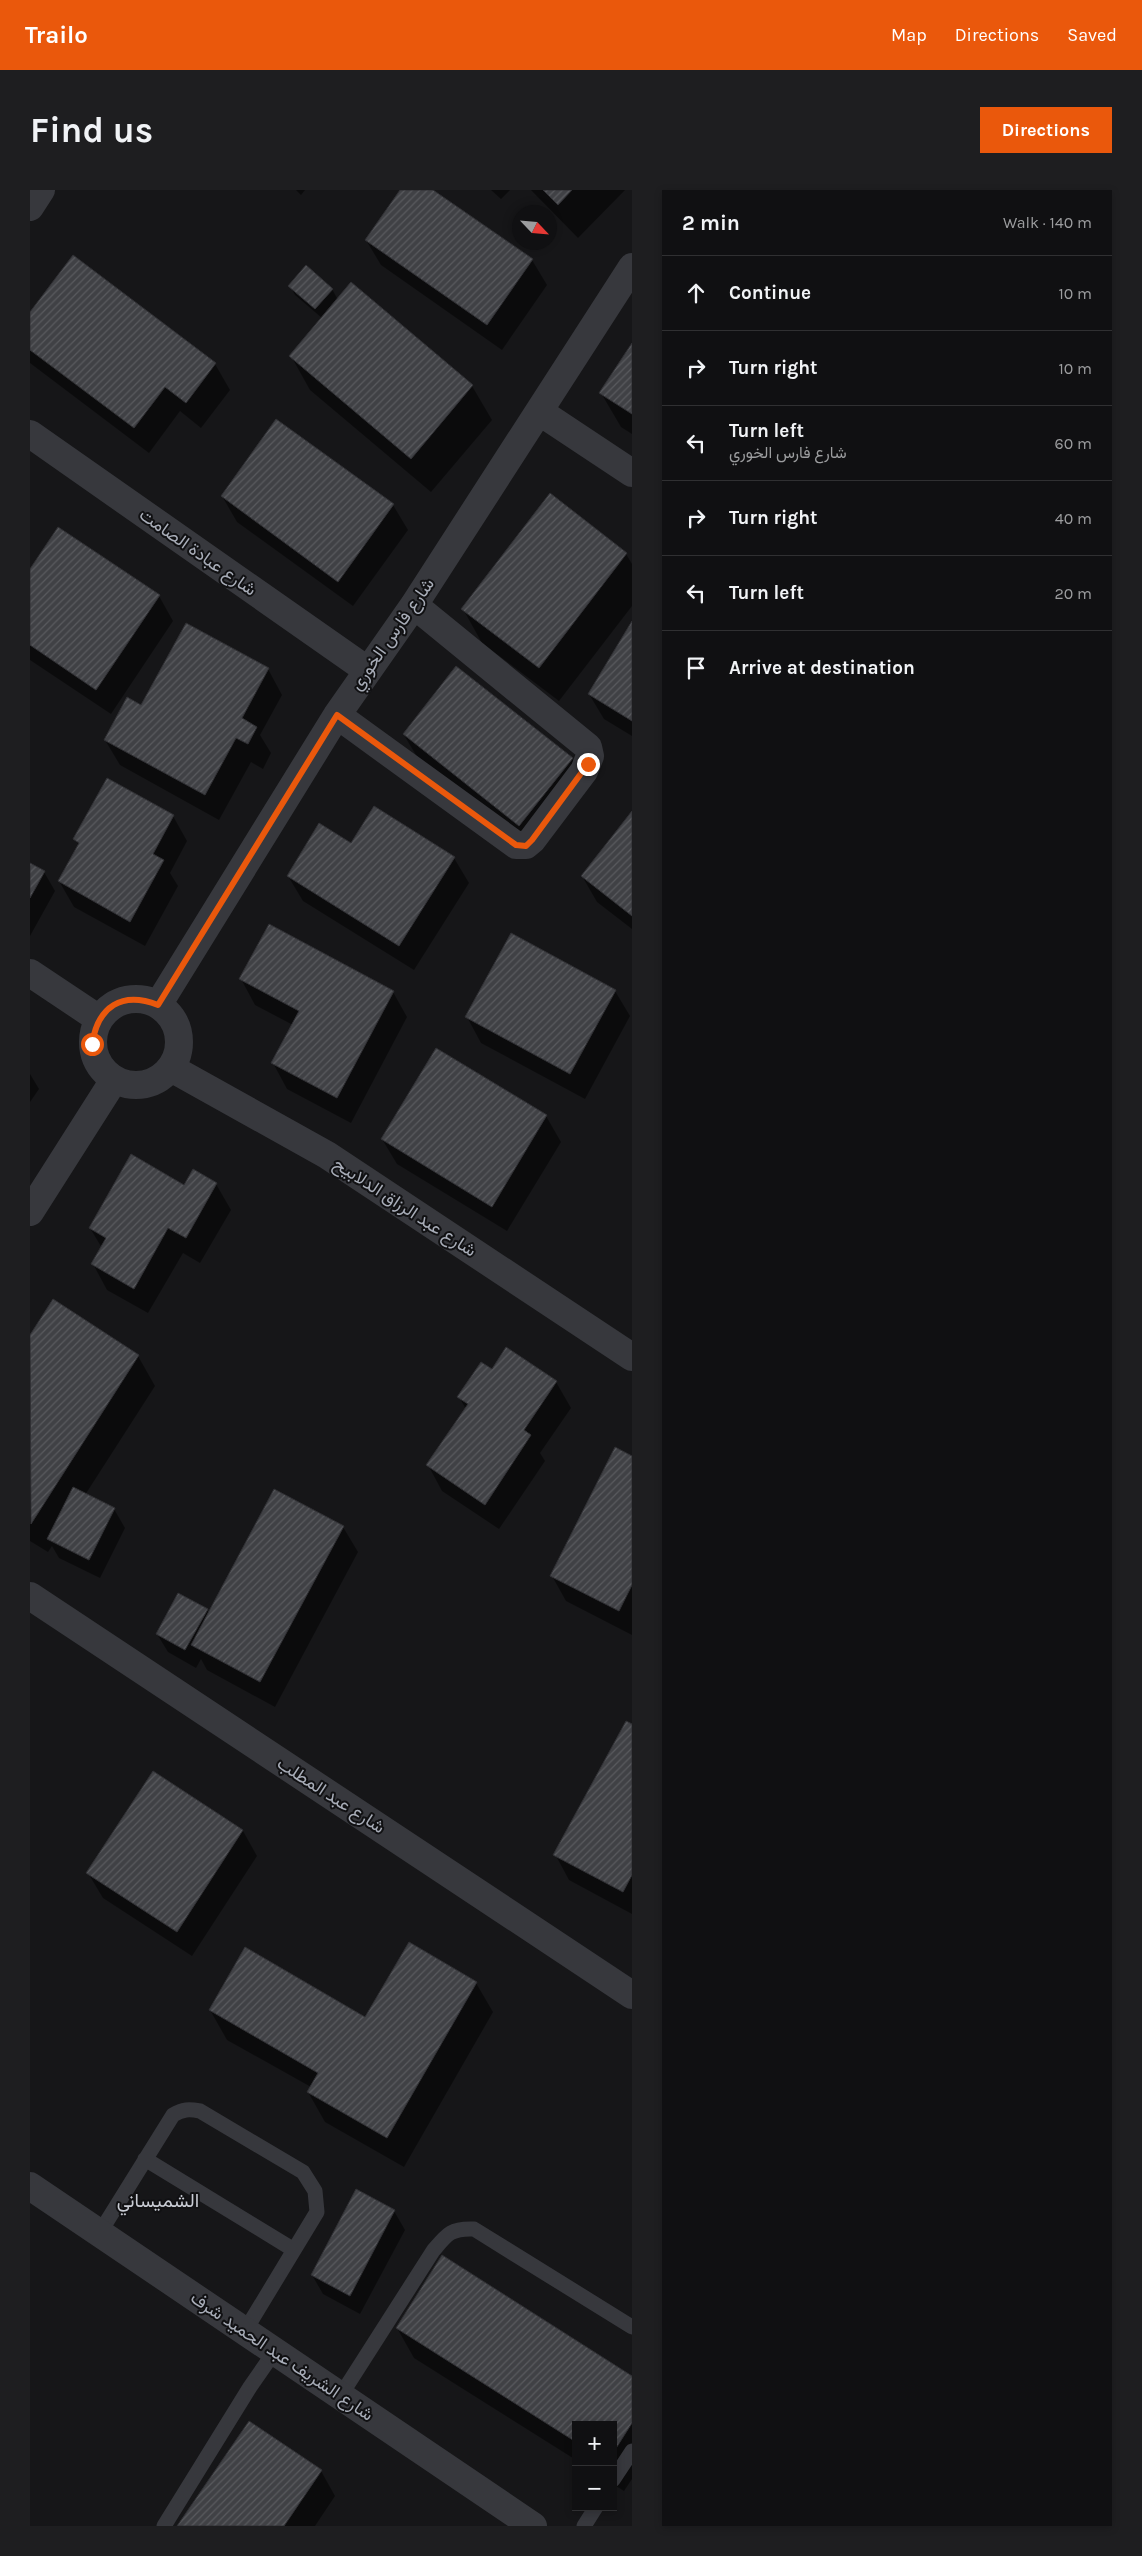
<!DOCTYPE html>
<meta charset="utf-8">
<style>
:root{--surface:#101012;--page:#1e1e20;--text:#f1f3f6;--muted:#9c9d9f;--line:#303032;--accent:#ea580c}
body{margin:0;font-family:Karla,Vazirmatn,sans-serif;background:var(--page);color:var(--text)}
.controls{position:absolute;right:15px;bottom:15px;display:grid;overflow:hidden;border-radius:0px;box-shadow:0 2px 8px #0003}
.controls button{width:45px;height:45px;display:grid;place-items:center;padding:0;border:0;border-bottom:1px solid var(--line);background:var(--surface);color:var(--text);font:25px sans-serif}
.compass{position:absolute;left:482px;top:15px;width:45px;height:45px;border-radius:50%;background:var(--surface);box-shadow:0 2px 8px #0003;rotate:116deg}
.stop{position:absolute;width:15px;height:15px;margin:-11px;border:4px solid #ea580c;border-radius:50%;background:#fff}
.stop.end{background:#ea580c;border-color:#fff;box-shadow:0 1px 5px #0008}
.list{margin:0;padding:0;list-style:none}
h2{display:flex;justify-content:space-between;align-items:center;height:65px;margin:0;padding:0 20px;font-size:21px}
h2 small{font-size:16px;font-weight:400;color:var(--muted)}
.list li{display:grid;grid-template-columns:32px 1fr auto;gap:15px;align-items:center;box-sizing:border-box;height:75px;padding:0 20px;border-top:1px solid var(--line)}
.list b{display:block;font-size:19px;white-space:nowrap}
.list p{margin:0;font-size:16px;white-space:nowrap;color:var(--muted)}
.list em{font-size:16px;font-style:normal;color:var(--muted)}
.icon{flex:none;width:28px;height:28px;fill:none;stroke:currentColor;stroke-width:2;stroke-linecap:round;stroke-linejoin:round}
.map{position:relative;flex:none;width:602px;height:2336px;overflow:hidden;border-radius:0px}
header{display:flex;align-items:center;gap:30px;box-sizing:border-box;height:70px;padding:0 25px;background:var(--accent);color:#fff}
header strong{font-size:24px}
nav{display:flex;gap:28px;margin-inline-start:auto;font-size:18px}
.intro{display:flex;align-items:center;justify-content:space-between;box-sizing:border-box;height:120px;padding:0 30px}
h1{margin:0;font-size:35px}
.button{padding:12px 22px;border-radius:0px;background:var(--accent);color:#fff;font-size:18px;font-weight:700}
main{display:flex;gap:30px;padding:0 30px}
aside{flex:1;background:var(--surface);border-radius:0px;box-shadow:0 2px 8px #0003}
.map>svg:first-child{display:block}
.shadow{fill:#0007}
.building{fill:url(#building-hatch);stroke:#303034}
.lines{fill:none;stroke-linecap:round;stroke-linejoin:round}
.service{stroke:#37383d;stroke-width:15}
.minor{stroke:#37383d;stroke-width:28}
.tertiary{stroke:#37383d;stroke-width:28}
.route{stroke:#ea580c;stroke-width:6}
.labels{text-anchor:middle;stroke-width:4;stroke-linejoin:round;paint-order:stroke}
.street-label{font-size:18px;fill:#a8adb8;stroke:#111113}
.neighbourhood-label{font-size:19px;fill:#c9ccd4;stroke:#111113}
</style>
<header>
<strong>Trailo</strong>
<nav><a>Map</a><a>Directions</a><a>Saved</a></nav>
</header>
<div class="intro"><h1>Find us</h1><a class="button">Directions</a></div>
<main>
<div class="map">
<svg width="602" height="2336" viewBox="0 0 602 2336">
<defs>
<pattern id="building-hatch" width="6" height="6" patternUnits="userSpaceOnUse" patternTransform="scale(1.25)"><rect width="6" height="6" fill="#404145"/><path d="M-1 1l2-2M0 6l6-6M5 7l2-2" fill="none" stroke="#595a5e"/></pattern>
</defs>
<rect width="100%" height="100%" fill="#161618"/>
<path class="shadow" d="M 266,0 L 275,0 L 271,5 Z
M 371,0 L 401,0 L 502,70 L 517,95 L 472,160 L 351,75 L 336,50 Z
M 461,0 L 480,0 L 471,9 Z
M 501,0 L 595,0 L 548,48 Z
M 321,94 L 442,196 L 462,230 L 401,302 L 280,200 L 261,166 L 292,128 L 265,105 L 260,96 L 302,99 L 308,110 Z
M 0,124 L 185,174 L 200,200 L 171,238 L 150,221 L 119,263 L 0,173 Z
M 602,156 L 602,244 L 591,237 L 571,203 Z
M 192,306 L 363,315 L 378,340 L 323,416 L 207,332 Z
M 596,364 L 602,374 L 602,416 L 529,511 L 452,453 L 433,419 Z
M 0,381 L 129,406 L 143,431 L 81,524 L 0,470 Z
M 602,433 L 602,546 L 574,529 L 559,504 Z
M 238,479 L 252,505 L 230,545 L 241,563 L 233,579 L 221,572 L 189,630 L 90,575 L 75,550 L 111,517 Z
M 374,545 L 542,568 L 556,594 L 504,660 L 389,570 Z
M 602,623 L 602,739 L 567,712 L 552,686 Z
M 143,626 L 157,651 L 140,683 L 148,696 L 115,756 L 44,717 L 29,691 L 49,656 L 45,649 Z
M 321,655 L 424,668 L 439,693 L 384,780 L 273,711 L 258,686 Z
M 0,674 L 14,682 L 25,701 L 0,746 Z
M 211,789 L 363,802 L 377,827 L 321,933 L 257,899 L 243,873 L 263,835 L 225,815 Z
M 585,801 L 600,826 L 555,909 L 451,853 L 437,827 Z
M 406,859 L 516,926 L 531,952 L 477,1041 L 367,974 L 352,949 Z
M 0,884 L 9,899 L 0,912 Z
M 163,981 L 186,994 L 201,1020 L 170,1073 L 153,1063 L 118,1123 L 77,1100 L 63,1074 L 72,1058 L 60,1038 L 154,996 Z
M 23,1111 L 108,1166 L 125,1196 L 55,1305 L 84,1319 L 95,1338 L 70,1388 L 29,1368 L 22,1356 L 18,1362 L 0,1351 L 0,1147 Z
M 477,1159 L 526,1192 L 541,1218 L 510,1263 L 515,1271 L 469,1339 L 412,1301 L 398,1275 L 436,1219 L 429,1207 L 463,1181 Z
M 602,1267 L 602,1445 L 536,1411 L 522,1386 Z
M 313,1337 L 328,1362 L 245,1517 L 177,1480 L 171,1469 L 166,1478 L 138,1462 L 127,1444 L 177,1420 L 179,1423 Z
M 602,1535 L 602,1724 L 539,1690 L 525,1664 Z
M 124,1583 L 213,1641 L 227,1666 L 162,1766 L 73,1708 L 58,1683 Z
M 446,1793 L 463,1822 L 374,1977 L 295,1932 L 278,1902 L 281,1897 L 197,1850 L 180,1820 L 336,1829 Z
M 327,2001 L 364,2021 L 375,2040 L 330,2124 L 293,2104 L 282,2085 Z
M 367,2138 L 602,2187 L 602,2289 L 594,2301 L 583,2294 L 583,2235 L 546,2235 L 546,2270 L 384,2168 Z
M 291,2281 L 305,2306 L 285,2336 L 149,2336 Z"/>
<path class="building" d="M 370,0 L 403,0 L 503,69 L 457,135 L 335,50 Z
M 513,0 L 542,0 L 528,15 Z
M 43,65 L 186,173 L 156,213 L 135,197 L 104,238 L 0,160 L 0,122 Z
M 276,75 L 303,99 L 285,119 L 258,96 Z
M 321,92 L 443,195 L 381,269 L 259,166 Z
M 602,153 L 602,224 L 569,203 Z
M 246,229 L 364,314 L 308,392 L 191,306 Z
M 520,303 L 597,363 L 509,478 L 431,419 Z
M 28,337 L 130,405 L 66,500 L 0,455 L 0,379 Z
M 602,431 L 602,531 L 558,504 Z
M 156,433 L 239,478 L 212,528 L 227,537 L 218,554 L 206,548 L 175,605 L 74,550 L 97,507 L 111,515 Z
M 426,476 L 543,568 L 489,636 L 373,544 Z
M 77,588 L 144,625 L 123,664 L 134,670 L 100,732 L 28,691 L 49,653 L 43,649 Z
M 344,616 L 425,667 L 369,756 L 257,686 L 289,633 L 321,653 Z
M 602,621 L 602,726 L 551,686 Z
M 0,673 L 15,681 L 0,708 Z
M 239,734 L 364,801 L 307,908 L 241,873 L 269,821 L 209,789 Z
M 481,743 L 586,800 L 540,884 L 435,827 Z
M 406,858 L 517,925 L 462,1017 L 351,949 Z
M 101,964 L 154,995 L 163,979 L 187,993 L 156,1048 L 138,1038 L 104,1099 L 61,1074 L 76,1048 L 59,1038 Z
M 23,1109 L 109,1165 L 1,1334 L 0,1145 Z
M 476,1157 L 527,1191 L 494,1240 L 501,1245 L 455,1315 L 396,1275 L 438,1214 L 427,1207 L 451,1172 L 462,1179 Z
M 585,1257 L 602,1266 L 602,1395 L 589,1421 L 520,1386 Z
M 43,1297 L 85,1318 L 59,1370 L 17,1349 Z
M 244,1299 L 314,1336 L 230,1492 L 161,1455 Z
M 148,1403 L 178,1419 L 155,1460 L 126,1444 Z
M 596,1531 L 602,1534 L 602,1685 L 593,1702 L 523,1665 Z
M 123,1581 L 213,1640 L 147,1742 L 56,1683 Z
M 379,1752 L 447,1792 L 357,1948 L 277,1902 L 288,1883 L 179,1820 L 215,1757 L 335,1827 Z
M 326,1999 L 365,2020 L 320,2106 L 281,2085 Z
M 412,2065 L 602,2186 L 602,2233 L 583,2263 L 583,2235 L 546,2235 L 546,2252 L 366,2138 Z
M 219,2231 L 292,2280 L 254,2336 L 147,2336 Z"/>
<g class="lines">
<path class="service" d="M 115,1969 L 264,2060
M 69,2044 L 143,1925 C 153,1919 159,1919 170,1921 L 273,1982 L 285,2001 L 287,2022 L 215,2141
M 311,2205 L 403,2061 C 417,2044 421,2038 444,2039 L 602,2137
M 583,2290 L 602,2261
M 134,2336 L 220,2197 L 245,2161
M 554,2336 L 566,2317"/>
<path class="minor" d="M 0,17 L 11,0
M 510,222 L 602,283
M 0,244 L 337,480
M 307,525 L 486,655 L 496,655 L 502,650 L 554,581 L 560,566 L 558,557 L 384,415
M 0,783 L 69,829
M63 852a43 43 0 1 1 86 0a43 43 0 1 1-86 0Z
M 128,815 L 307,525 L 384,415 L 602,77
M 141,878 L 297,965 L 602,1167
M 0,1022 L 84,890
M 0,1406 L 602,1805"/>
<path class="tertiary" d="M 0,1996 L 503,2336"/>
</g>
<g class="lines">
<path class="route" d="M 62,854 C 68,816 92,801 128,815 L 307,525 L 486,655 L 496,656 L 502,650 L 558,574"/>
</g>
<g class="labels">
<g class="street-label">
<text transform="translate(168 362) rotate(35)" y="6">شارع عبادة الصامت</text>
<text transform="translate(362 444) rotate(-55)" y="6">شارع فارس الخوري</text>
<text transform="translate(375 1017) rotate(33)" y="6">شارع عبد الرزاق الدلابيح</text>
<text transform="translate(301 1605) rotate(33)" y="6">شارع عبد المطلب</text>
<text transform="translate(252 2166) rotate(34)" y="6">شارع الشريف عبد الحميد شرف</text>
</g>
<g class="neighbourhood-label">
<text x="128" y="2017">الشميساني</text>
</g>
</g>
</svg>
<div class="controls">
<button>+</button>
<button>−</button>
</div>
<svg class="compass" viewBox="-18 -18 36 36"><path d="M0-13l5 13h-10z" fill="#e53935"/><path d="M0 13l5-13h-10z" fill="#9c9d9f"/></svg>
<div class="stop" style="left:62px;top:854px"></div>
<div class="stop end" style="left:558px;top:574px"></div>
</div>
<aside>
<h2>2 min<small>Walk · 140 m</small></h2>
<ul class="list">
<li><svg class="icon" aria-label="ahead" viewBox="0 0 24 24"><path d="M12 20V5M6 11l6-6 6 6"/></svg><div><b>Continue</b></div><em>10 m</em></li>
<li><svg class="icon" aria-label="right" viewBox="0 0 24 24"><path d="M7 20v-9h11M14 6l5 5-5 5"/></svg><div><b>Turn right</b></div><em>10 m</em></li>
<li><svg class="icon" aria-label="left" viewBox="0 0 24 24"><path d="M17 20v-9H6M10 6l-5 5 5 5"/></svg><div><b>Turn left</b><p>شارع فارس الخوري</p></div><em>60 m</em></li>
<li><svg class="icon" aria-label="right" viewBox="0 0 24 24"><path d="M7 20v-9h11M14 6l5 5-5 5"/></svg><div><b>Turn right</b></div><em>40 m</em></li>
<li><svg class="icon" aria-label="left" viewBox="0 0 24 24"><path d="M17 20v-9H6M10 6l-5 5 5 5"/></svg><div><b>Turn left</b></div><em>20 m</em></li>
<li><svg class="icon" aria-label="arrive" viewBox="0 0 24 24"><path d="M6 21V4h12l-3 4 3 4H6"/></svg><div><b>Arrive at destination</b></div></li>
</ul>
</aside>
</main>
